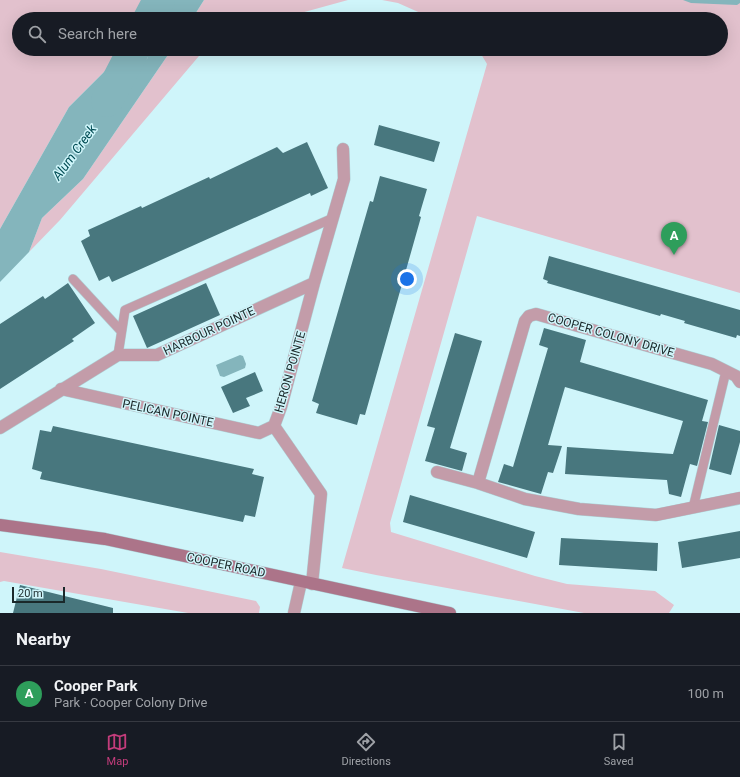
<!DOCTYPE html>
<meta charset="utf-8">
<style>
:root{--surface:#171b24;--page:#20242c;--text:#f1f3f6;--muted:#9ea1a6;--line:#363941;--accent:#c33c7b}
body{margin:0;font-family:Roboto,sans-serif;background:var(--page);color:var(--text)}
.scale{position:absolute;left:12px;bottom:10px;width:53px;box-sizing:border-box;padding-left:4px;border:2px solid #1a282a;border-top:0;font-size:11px;line-height:14px;white-space:nowrap;color:#1a282a;-webkit-text-stroke:3px #cff5fa;paint-order:stroke}
.you{position:absolute;left:407px;top:279px;width:14px;height:14px;margin:-10px;border:3px solid #fff;border-radius:50%;background:#1a73e8;box-shadow:0 0 0 6px #1a73e833}
.badge{display:grid;place-items:center;width:26px;height:26px;border-radius:50%;background:var(--accent);color:#fff;font-size:13px;font-weight:700}
.pin{position:absolute;translate:-50% -33px;filter:drop-shadow(0 1px 2px #0008)}
.pin::after{content:'';position:absolute;top:21px;width:14px;height:12px;background:inherit;clip-path:polygon(0 0,100% 0,50% 100%)}
.list{margin:0;padding:0;list-style:none}
h2{display:flex;justify-content:space-between;align-items:center;height:52px;margin:0;padding:0 16px;font-size:17px}
h2 small{font-size:13px;font-weight:400;color:var(--muted)}
.list li{display:grid;grid-template-columns:26px 1fr auto;gap:12px;align-items:center;box-sizing:border-box;height:56px;padding:0 16px;border-top:1px solid var(--line)}
.list b{display:block;font-size:15px;white-space:nowrap}
.list p{margin:0;font-size:13px;white-space:nowrap;color:var(--muted)}
.list em{font-size:13px;font-style:normal;color:var(--muted)}
.icon{flex:none;width:22px;height:22px;fill:none;stroke:currentColor;stroke-width:2;stroke-linecap:round;stroke-linejoin:round}
.map{position:relative;flex:none;width:740px;height:613px;overflow:hidden}
.search{position:absolute;background:var(--surface);box-shadow:0 4px 16px #0002;left:12px;right:12px;top:12px;height:44px;display:flex;align-items:center;gap:10px;box-sizing:border-box;padding:0 14px;border-radius:22px;color:var(--muted);font-size:15px}
.sheet{height:108px;background:var(--surface)}
nav{display:flex;justify-content:space-around;align-items:center;box-sizing:border-box;height:56px;border-top:1px solid var(--line);background:var(--surface);font-size:11px;color:var(--muted)}
nav a{display:grid;justify-items:center;gap:2px}
nav .on{color:var(--accent)}
.map>svg:first-child{display:block}
.green{fill:#e2c1cd}
.water{fill:#84b5bc}
.lines{fill:none;stroke-linecap:round;stroke-linejoin:round}
.river{stroke:#84b5bc;stroke-width:32}
.building{fill:#48777e}
.lane-casing{stroke:#aed0d5;stroke-width:10}
.street-casing{stroke:#aed0d5;stroke-width:13}
.secondary-casing{stroke:#aed0d5;stroke-width:13}
.lane{stroke:#c39ca9;stroke-width:9}
.street{stroke:#c39ca9;stroke-width:12}
.secondary{stroke:#ac7489;stroke-width:12}
.labels{text-anchor:middle;stroke-width:3;stroke-linejoin:round;paint-order:stroke}
.street-label{font-size:12px;fill:#1a282a;stroke:#cff5fa}
.water-label{font-size:13px;font-style:italic;fill:#004b53;stroke:#cff5fa}
</style>
<div class="map">
<svg width="740" height="613" viewBox="0 0 740 613">
<rect width="100%" height="100%" fill="#cff5fa"/>
<path class="green" d="M 0,0 L 164,0 L 159,19 L 19,19 L 19,49 L 150,49 L 147,59 L 110,66 L 69,107 L 0,229 Z
M 204,0 L 348,0 L 279,19 L 192,19 Z
M 382,0 L 740,0 L 740,293 L 477,216 L 390,523 L 391,532 L 535,576 L 567,584 L 655,591 L 674,605 L 669,613 L 584,613 L 376,575 L 342,568 L 487,64 L 478,49 L 721,49 L 721,19 L 434,19 L 398,3 Z
M 172,49 L 212,49 L 199,56 L 60,220 L 29,252 L 42,218 L 83,179 Z
M 0,552 L 101,569 L 256,601 L 260,607 L 259,613 L 188,613 L 4,581 L 0,582 Z"/>
<path class="water" d="M 164,0 L 204,0 L 192,19 L 159,19 Z
M 683,0 L 740,0 L 740,3 L 737,5 L 691,3 Z
M 150,49 L 172,49 L 83,179 L 42,218 L 29,252 L 0,282 L 0,229 L 69,107 L 110,66 L 147,59 Z
M 240,355 L 243,356 L 246,364 L 245,368 L 224,377 L 220,376 L 216,365 Z"/>
<g class="lines">
<path class="river" d="M 149,19 L 159,0
M 107,101 L 134,49"/>
</g>
<path class="building" d="M 379,125 L 440,142 L 434,162 L 374,145 Z
M 307,142 L 328,188 L 311,196 L 310,193 L 112,282 L 109,276 L 99,281 L 81,241 L 90,236 L 88,230 L 141,206 L 142,208 L 209,177 L 210,179 L 277,147 L 283,153 Z
M 380,176 L 427,189 L 419,216 L 421,217 L 365,415 L 360,414 L 357,425 L 316,413 L 319,404 L 312,401 L 370,201 L 373,202 Z
M 549,256 L 740,310 L 740,336 L 737,335 L 736,338 L 684,323 L 685,321 L 661,314 L 660,316 L 547,283 L 548,281 L 543,279 Z
M 68,283 L 95,323 L 72,339 L 74,341 L 0,389 L 0,324 L 43,296 L 45,299 Z
M 206,283 L 220,315 L 147,348 L 133,316 Z
M 544,328 L 586,340 L 580,362 L 708,400 L 702,421 L 708,422 L 697,466 L 690,464 L 681,497 L 669,494 L 667,480 L 565,474 L 567,447 L 673,454 L 683,421 L 565,387 L 548,445 L 562,446 L 553,473 L 548,472 L 541,494 L 498,482 L 504,464 L 513,467 L 548,348 L 539,345 Z
M 455,333 L 482,341 L 450,448 L 467,453 L 462,471 L 425,461 L 435,428 L 427,426 Z
M 255,372 L 263,391 L 246,398 L 250,406 L 233,413 L 221,387 Z
M 719,425 L 740,431 L 740,442 L 731,475 L 709,469 Z
M 53,426 L 254,469 L 252,474 L 264,477 L 255,517 L 245,515 L 243,522 L 40,479 L 42,472 L 32,469 L 40,430 L 51,432 Z
M 410,495 L 535,532 L 527,558 L 403,522 Z
M 740,531 L 740,558 L 682,568 L 678,542 Z
M 561,538 L 658,543 L 657,571 L 559,565 Z
M 20,585 L 113,608 L 113,613 L 13,613 Z"/>
<g class="lines">
<defs>
<path id="lane" d="M 73,279 L 121,331
M 118,355 L 125,310 L 333,218
M 693,508 L 726,371"/>
<path id="street" d="M 61,389 L 259,433 L 274,426
M 274,426 L 281,407 L 314,283 L 344,179 L 343,149
M 274,426 L 321,494 L 312,584
M 0,428 L 118,355 L 157,355 L 314,283
M 437,472 L 478,483 L 525,499 L 579,509 L 656,515 L 740,498
M 478,483 L 525,321 L 529,316 L 536,314 L 712,364 L 736,376 L 740,382
M 294,613 L 301,582"/>
<path id="secondary" d="M 0,525 L 105,539 L 450,613"/>
</defs>
<use href="#lane" class="lane-casing"/>
<use href="#street" class="street-casing"/>
<use href="#secondary" class="secondary-casing"/>
<use href="#lane" class="lane"/>
<use href="#street" class="street"/>
<use href="#secondary" class="secondary"/>
</g>
<g class="labels">
<g class="street-label">
<text transform="translate(209 331) rotate(-25)" y="4">HARBOUR POINTE</text>
<text transform="translate(611 335) rotate(16)" y="4">COOPER COLONY DRIVE</text>
<text transform="translate(290 372) rotate(-74)" y="4">HERON POINTE</text>
<text transform="translate(168 413) rotate(12)" y="4">PELICAN POINTE</text>
<text transform="translate(226 565) rotate(12)" y="4">COOPER ROAD</text>
</g>
<g class="water-label">
<text transform="translate(74 152) rotate(-54)" y="5">Alum Creek</text>
</g>
</g>
</svg>
<div class="scale">20 m</div>
<div class="you"></div>
<div class="pin badge" style="left:674px;top:255px;background:#2e9e5b">A</div>
<div class="search"><svg class="icon" aria-label="search" viewBox="0 0 24 24"><circle cx="10" cy="10" r="6"/><path d="M15 15l6 6"/></svg>Search here</div>
</div>
<section class="sheet">
<h2>Nearby<small></small></h2>
<ul class="list">
<li><span class="badge" style="background:#2e9e5b">A</span><div><b>Cooper Park</b><p>Park · Cooper Colony Drive</p></div><em>100 m</em></li>
</ul>
</section>
<nav>
<a class="on"><svg class="icon" aria-label="map" viewBox="0 0 24 24"><path d="M3 6l6-2 6 2 6-2v14l-6 2-6-2-6 2zM9 4v14M15 6v14"/></svg>Map</a>
<a><svg class="icon" aria-label="directions" viewBox="0 0 24 24"><path d="M12 3l9 9-9 9-9-9zM9 14v-3h6M13 9l2 2-2 2"/></svg>Directions</a>
<a><svg class="icon" aria-label="saved" viewBox="0 0 24 24"><path d="M7 4h10v16l-5-4-5 4z"/></svg>Saved</a>
</nav>
